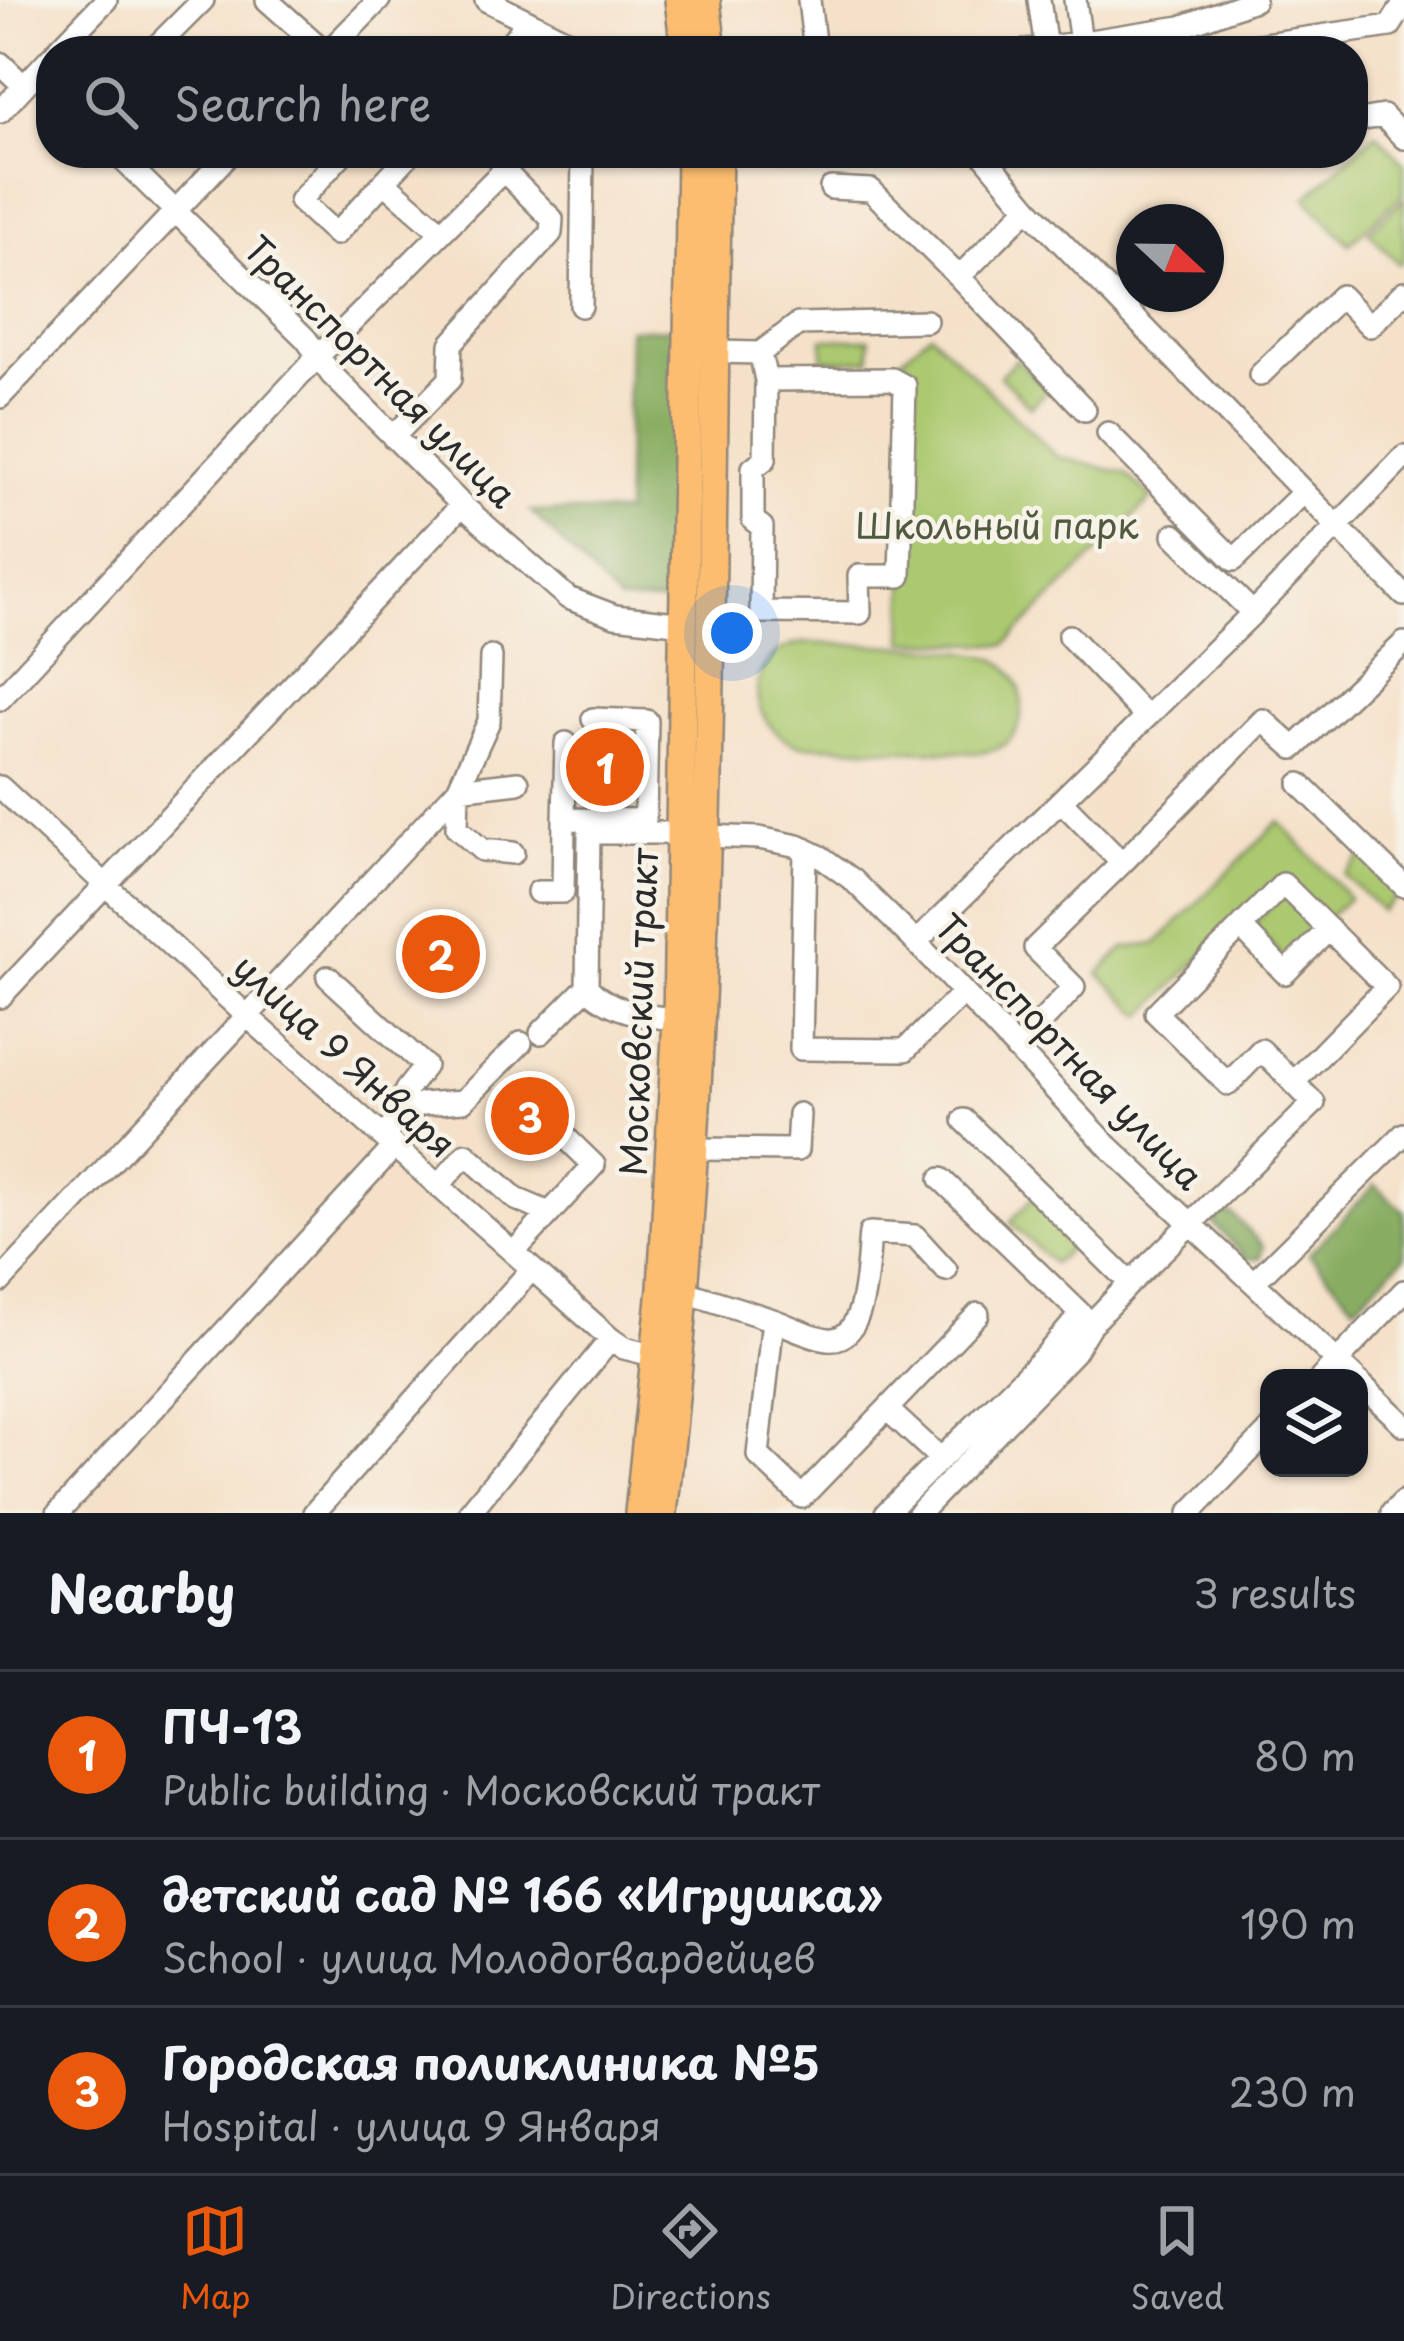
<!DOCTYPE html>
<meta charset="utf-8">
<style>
:root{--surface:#171b24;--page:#242831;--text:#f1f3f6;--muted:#9ea1a6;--line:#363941;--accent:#ea580c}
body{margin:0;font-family:"Playpen Sans",sans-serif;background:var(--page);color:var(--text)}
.controls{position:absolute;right:36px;bottom:36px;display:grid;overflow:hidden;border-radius:24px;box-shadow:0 3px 9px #0004}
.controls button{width:108px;height:108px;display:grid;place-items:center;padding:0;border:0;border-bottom:3px solid var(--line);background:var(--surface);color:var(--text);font:60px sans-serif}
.compass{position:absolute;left:1116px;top:204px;width:108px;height:108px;border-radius:50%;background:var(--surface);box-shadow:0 3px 9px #0004;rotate:112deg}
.you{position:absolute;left:732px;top:633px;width:42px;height:42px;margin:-30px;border:9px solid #fff;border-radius:50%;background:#1a73e8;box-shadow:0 0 0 18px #1a73e833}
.badge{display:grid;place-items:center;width:78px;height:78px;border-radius:50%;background:var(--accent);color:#fff;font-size:39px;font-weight:700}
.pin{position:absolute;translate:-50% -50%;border:6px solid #fff;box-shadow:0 3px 12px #0006}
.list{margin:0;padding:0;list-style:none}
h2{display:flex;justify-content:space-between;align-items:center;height:156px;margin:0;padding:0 48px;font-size:51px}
h2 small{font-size:39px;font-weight:400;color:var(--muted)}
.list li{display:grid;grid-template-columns:78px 1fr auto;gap:36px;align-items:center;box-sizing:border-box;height:168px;padding:0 48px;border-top:3px solid var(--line)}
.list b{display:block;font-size:45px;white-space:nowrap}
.list p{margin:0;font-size:39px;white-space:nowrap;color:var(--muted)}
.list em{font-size:39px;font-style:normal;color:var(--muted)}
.icon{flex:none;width:66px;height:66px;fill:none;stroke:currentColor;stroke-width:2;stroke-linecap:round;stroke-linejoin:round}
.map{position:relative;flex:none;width:1404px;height:1513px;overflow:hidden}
.search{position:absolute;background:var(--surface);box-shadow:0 3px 9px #0004;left:36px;right:36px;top:36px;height:132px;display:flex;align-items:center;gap:30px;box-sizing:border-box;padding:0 42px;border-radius:48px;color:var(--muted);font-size:45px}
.sheet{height:660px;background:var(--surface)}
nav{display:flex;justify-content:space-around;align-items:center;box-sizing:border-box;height:168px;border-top:3px solid var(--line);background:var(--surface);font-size:33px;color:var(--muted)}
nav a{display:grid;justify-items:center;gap:6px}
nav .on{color:var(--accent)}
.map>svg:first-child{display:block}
.green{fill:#abc970;stroke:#6b7a4e;stroke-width:3}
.forest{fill:#88ad62;stroke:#5a6c46;stroke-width:3}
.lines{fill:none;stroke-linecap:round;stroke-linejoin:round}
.minor-casing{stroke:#90867a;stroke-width:26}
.major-casing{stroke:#90867a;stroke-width:32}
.minor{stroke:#fff;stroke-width:21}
.major{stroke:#fcbd6f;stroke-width:27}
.labels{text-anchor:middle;stroke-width:9;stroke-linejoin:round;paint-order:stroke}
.street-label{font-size:36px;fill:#2b2b2b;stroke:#f7f3e8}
.park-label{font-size:36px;fill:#515a40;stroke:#f7f3e8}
</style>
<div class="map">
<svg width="1404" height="1513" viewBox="0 0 1404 1513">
<rect width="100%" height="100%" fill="#f7f3e8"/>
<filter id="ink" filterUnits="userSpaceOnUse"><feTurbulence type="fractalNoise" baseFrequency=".00833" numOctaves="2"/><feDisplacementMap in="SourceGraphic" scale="24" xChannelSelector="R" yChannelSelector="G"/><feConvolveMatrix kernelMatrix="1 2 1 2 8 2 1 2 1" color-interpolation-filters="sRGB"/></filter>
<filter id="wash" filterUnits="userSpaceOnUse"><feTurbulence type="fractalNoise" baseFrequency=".004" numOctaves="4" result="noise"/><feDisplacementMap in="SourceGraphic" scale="48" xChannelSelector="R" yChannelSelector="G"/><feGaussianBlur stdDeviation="2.7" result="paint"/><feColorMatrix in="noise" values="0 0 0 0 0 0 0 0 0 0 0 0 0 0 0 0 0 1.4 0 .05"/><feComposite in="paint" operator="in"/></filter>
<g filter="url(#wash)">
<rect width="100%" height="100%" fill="#f5e1c9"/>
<path class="green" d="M 1376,133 L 1404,163 L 1404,193 L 1349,244 L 1306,198 Z
M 1404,199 L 1404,259 L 1399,264 L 1369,232 Z
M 930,333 L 1057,457 L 1125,473 L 1152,498 L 1005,645 L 904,641 L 909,378 L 895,364 Z
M 823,339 L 870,339 L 870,360 L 823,360 Z
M 1016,359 L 1047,390 L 1031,407 L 1000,376 Z
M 802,643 C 844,645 968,644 999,661 C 1029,678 1030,732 999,748 C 993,751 986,751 980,753 L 798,745 C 744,724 742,655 802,643 Z
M 1279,821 L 1349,898 L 1325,920 L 1280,878 L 1143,1016 L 1099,974 L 1124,948 L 1156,944 Z
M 1363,855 L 1401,892 L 1382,911 L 1344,875 Z
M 1284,893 L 1320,929 L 1287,961 L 1252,925 Z
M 1034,1197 L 1077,1240 L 1053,1264 L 1010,1222 Z"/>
<path class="forest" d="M 684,328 L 671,603 L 619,602 L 531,511 L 625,513 L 629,329 Z
M 1375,1185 L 1404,1211 L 1404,1257 L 1355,1305 L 1309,1254 Z
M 1222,1213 L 1233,1215 L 1263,1246 L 1261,1258 L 1247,1259 L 1213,1223 Z"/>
</g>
<g filter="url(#ink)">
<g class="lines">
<defs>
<path id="minor" d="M 267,0 L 324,51
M 486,0 L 588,51
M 809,0 L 815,51
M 1039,0 L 1046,48
M 1075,0 L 1081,43
M 57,51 L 106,0
M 152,51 L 203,0
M 329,51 L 379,0
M 503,51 L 528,22
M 1024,51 L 1181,27 L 1254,0
M 1217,51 L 1390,26 L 1404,4
M 0,63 L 24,86
M 0,112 L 51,57
M 1353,121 L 1383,116 L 1404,138
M 116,153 L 306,339 L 331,374 L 462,505 L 568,598 L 615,616 L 684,624
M 343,153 L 300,201 L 336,234 L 384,182
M 411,153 L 384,182 L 440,231
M 982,153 L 1028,208 L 1404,595
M 831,188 L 871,190 L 959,277 L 1028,208
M 959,277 L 1085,410
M 581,306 L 583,153
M 714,352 L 760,353 L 798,324 L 926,321
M 760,353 L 766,380 L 765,459 L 753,468 L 753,520 L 762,527 L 761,612 L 860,613 L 859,576 L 900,576 L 905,386 L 892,379 L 766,380
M 1260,375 L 1341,296 L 1370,326 L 1404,292
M 0,397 L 230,153
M 1108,433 L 1234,560 L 1304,492
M 393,437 L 450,379 L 451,344 L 551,233 L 552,219 L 503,170
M 1174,535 L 1253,613
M 1069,636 L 1146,717
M 491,657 L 489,721 L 458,789 L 457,828 L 482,850 L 513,853
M 0,699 L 318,356 L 521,153
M 566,743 L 564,819 L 645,820 L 647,721 L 593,719
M 1300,784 L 1404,886
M 0,787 L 245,1014 L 611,1339 L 624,1348 L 656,1356
M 458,789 L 518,782
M 1061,801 L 1122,863 L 1263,720 L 1294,748 L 1404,643
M 705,836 L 759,838 L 798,846 L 821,857 L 853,880 L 916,942 L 1108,1146 L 1355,1378
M 805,849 L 801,1049 L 905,1050 L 962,994
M 538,892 L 563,892 L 564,819
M 1241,927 L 1285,973 L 1329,929
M 916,942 L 1253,613 L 1404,457
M 328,977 L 425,1066 L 406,1090 L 402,1113 L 384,1137
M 0,997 L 462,505
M 677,1019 C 646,1017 609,1011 587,987 L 589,833 L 681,833
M 541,1033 L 587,987
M 1016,1049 L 1074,987 L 1035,948 L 1122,863
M 402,1113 L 422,1104 L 463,1101 L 521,1043
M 964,1120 L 1130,1283
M 695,1149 L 797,1150 L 799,1114
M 941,1179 L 1081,1314
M 439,1185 L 466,1154 L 516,1199 L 549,1213
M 514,1252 L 594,1165 L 558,1130
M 0,1282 L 458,789
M 1254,1282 L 1404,1134
M 686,1292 L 773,1320 L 758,1455 L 802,1497 L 887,1409
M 773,1320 C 790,1326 810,1337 828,1339 C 868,1344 867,1260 870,1233 L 915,1236 L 946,1270
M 1321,1378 L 1404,1291
M 1359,1382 L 1404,1425
M 941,1459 L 887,1409 L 978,1314
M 58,1513 L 395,1146
M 314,1513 L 532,1269
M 469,1513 L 611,1339
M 886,1513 L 1045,1356 L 1081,1314 L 1091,1324
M 919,1513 L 1074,1352 L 1091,1324 L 1130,1283 L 1314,1103 L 1261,1050 L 1228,1084 L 1156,1013 L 1283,884 L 1387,987 L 1294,1082
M 1190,1513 L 1269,1431
M 1392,1513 L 1404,1501"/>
<path id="major" d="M 679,0 L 685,51
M 706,0 L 712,51
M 639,1513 L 662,1288 L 677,1019 L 691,153
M 663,1513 C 715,1062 709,606 718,153"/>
</defs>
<use href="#minor" class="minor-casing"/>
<use href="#major" class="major-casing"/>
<use href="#minor" class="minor"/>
<use href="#major" class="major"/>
</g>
</g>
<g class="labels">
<g class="street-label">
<text transform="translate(380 372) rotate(45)" y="13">Транспортная улица</text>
<text transform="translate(639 1012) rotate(-88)" y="13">Московский тракт</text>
<text transform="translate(1069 1052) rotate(46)" y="13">Транспортная улица</text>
<text transform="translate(344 1056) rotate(42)" y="13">улица 9 Января</text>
</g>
<g class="park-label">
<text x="997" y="539">Школьный парк</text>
</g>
</g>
</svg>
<div class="controls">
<button><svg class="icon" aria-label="layers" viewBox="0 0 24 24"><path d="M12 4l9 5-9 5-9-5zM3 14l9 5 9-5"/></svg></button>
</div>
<svg class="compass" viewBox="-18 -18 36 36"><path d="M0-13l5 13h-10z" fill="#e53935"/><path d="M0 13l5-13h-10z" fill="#9ea1a6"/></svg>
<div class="you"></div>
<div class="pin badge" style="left:605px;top:767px">1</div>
<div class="pin badge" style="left:441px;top:954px">2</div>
<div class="pin badge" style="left:530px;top:1116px">3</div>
<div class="search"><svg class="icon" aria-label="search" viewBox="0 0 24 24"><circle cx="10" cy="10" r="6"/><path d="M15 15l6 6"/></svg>Search here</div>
</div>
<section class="sheet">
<h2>Nearby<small>3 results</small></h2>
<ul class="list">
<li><span class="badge">1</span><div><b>ПЧ-13</b><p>Public building · Московский тракт</p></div><em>80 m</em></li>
<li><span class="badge">2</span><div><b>детский сад № 166 «Игрушка»</b><p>School · улица Молодогвардейцев</p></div><em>190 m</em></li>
<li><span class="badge">3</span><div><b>Городская поликлиника №5</b><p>Hospital · улица 9 Января</p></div><em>230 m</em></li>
</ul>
</section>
<nav>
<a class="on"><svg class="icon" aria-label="map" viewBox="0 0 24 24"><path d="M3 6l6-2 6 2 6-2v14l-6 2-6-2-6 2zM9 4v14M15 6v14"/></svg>Map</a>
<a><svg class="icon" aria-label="directions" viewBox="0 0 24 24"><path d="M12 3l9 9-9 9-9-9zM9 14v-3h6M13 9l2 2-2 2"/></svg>Directions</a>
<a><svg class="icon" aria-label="saved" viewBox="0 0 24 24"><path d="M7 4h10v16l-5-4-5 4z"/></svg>Saved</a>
</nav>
